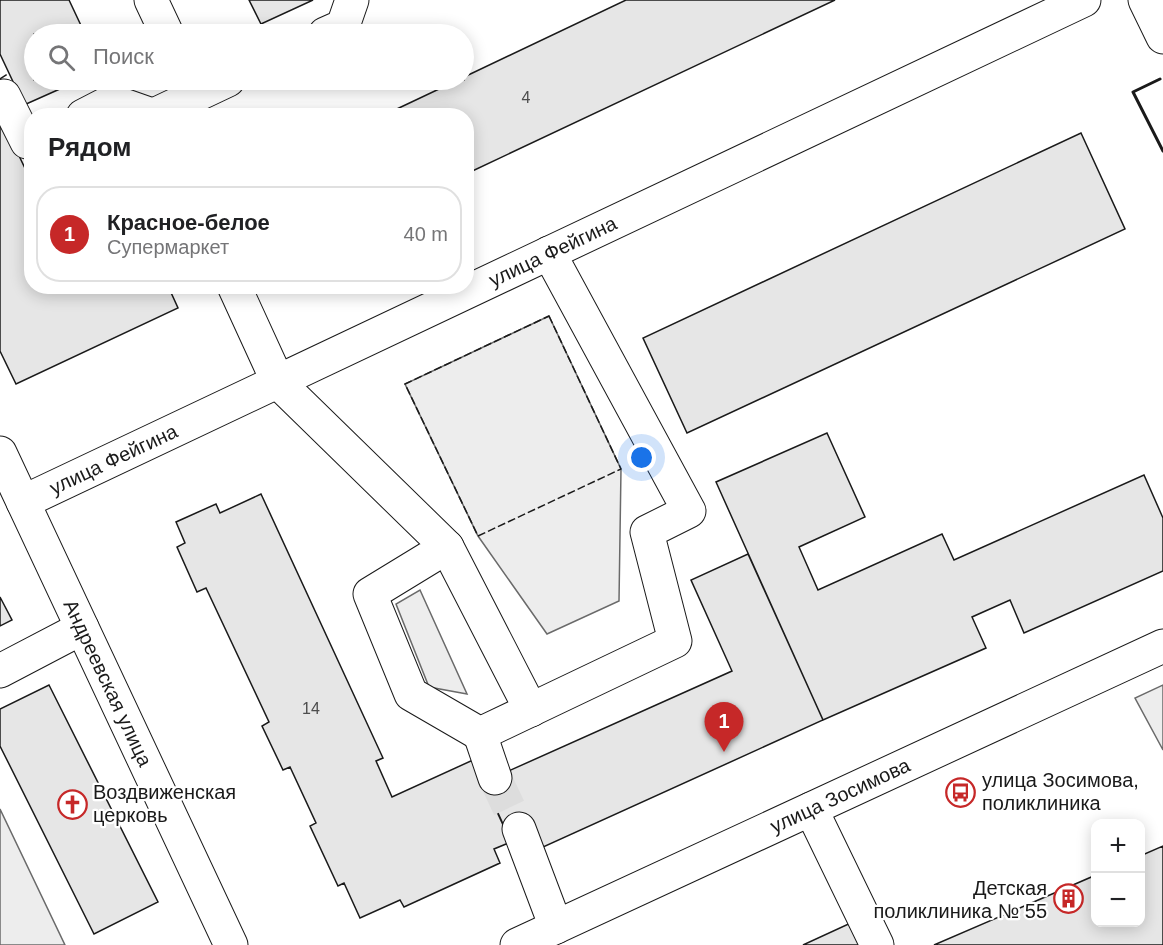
<!DOCTYPE html>
<html lang="ru">
<meta charset="utf-8">
<style>
:root{--surface:#fff;--page:#f2f2f2;--text:#202124;--muted:#757577;--line:#e0e0e0;--accent:#c62828}
body{margin:0;font-family:Helvetica,sans-serif;background:var(--page);color:var(--text)}
.controls{position:absolute;right:18px;bottom:18px;display:grid;overflow:hidden;border-radius:12px;box-shadow:0 3px 15px #0003}
.controls button{width:54px;height:54px;display:grid;place-items:center;padding:0;border:0;border-bottom:2px solid var(--line);background:var(--surface);color:var(--text);font:30px sans-serif}
.you{position:absolute;left:642px;top:458px;width:21px;height:21px;margin:-15px;border:4px solid #fff;border-radius:50%;background:#1a73e8;box-shadow:0 0 0 9px #1a73e833}
.badge{display:grid;place-items:center;width:39px;height:39px;border-radius:50%;background:var(--accent);color:#fff;font-size:20px;font-weight:700}
.pin{position:absolute;translate:-50% -50px;filter:drop-shadow(0 2px 3px #0008)}
.pin::after{content:'';position:absolute;top:32px;width:21px;height:18px;background:inherit;clip-path:polygon(0 0,100% 0,50% 100%)}
.list{margin:0;padding:0;list-style:none}
h2{display:flex;justify-content:space-between;align-items:center;height:78px;margin:0;padding:0 24px;font-size:26px}
h2 small{font-size:20px;font-weight:400;color:var(--muted)}
.list li{display:grid;grid-template-columns:39px 1fr auto;gap:18px;align-items:center;box-sizing:border-box;height:96px;margin:0 12px 12px;padding:0 12px;border:2px solid var(--line);border-radius:24px}
.list b{display:block;font-size:22px;white-space:nowrap}
.list p{margin:0;font-size:20px;white-space:nowrap;color:var(--muted)}
.list em{font-size:20px;font-style:normal;color:var(--muted)}
.icon{flex:none;width:33px;height:33px;fill:none;stroke:currentColor;stroke-width:2;stroke-linecap:round;stroke-linejoin:round}
.map{position:relative;flex:none;width:1163px;height:945px;overflow:hidden}
.search{position:absolute;background:var(--surface);box-shadow:0 3px 15px #0003;left:24px;top:24px;width:450px;height:66px;display:flex;align-items:center;gap:15px;box-sizing:border-box;padding:0 21px;border-radius:33px;color:var(--muted);font-size:22px}
.panel{position:absolute;background:var(--surface);box-shadow:0 3px 15px #0003;left:24px;top:108px;width:450px;height:186px;border-radius:24px}
.map>svg:first-child{display:block}
.built{fill:#ededed;stroke:#6a6a6a;stroke-width:1.5}
.building{fill:#e6e6e6;stroke:#1a1a1a;stroke-width:1.5}
.lines{fill:none;stroke-linecap:round;stroke-linejoin:round}
.minor-tunnel{stroke:#ddd;stroke-width:33;stroke-dasharray:33 16;stroke-linecap:butt}
.minor-casing{stroke:#1a1a1a;stroke-width:35}
.major-casing{stroke:#1a1a1a;stroke-width:35}
.minor{stroke:#fff;stroke-width:33}
.major{stroke:#fff;stroke-width:33}
.fence{stroke:#1a1a1a;stroke-width:1.5;stroke-dasharray:8 3;stroke-linecap:butt}
.wall{stroke:#1a1a1a;stroke-width:3}
.labels{text-anchor:middle;stroke-width:4.5;stroke-linejoin:round;paint-order:stroke}
.number-label{font-size:16px;fill:#4d4d4d}
.street-label{font-size:20px;fill:#1a1a1a;stroke:#fff}
.poi-label{font-size:20px;fill:#1a1a1a;stroke:#fff;text-anchor:start}
</style>
<div class="map">
<svg width="1163" height="945" viewBox="0 0 1163 945">
<rect width="100%" height="100%" fill="#fff"/>
<path class="built" d="M 549,316 L 621,469 L 619,601 L 547,634 L 478,536 L 405,384 Z
M 420,590 L 467,694 L 429,687 L 396,604 Z
M 1163,685 L 1163,750 L 1135,698 Z
M 0,809 L 65,945 L 0,945 Z"/>
<path class="building" d="M 0,0 L 69,0 L 85,34 L 34,34 L 34,80 L 80,80 L 24,105 L 0,54 Z
M 249,0 L 313,0 L 261,24 Z
M 626,0 L 835,0 L 466,174 L 466,116 L 382,116 L 458,80 L 464,80 L 464,77 Z
M 0,116 L 32,183 L 32,286 L 168,286 L 178,308 L 16,384 L 0,351 Z
M 1081,133 L 1125,229 L 687,433 L 643,338 Z
M 827,433 L 865,517 L 799,547 L 818,590 L 942,534 L 954,560 L 1144,475 L 1163,518 L 1163,571 L 1024,633 L 1010,600 L 972,617 L 986,648 L 823,720 L 716,482 Z
M 261,494 L 383,758 L 376,761 L 392,797 L 473,760 L 511,842 L 494,849 L 500,863 L 404,907 L 400,900 L 360,918 L 344,883 L 338,886 L 310,826 L 316,823 L 290,767 L 283,770 L 262,726 L 269,722 L 206,588 L 197,592 L 177,547 L 185,543 L 176,522 L 216,504 L 220,513 Z
M 748,554 L 823,720 L 541,848 L 508,835 L 484,782 L 732,671 L 691,580 Z
M 0,597 L 12,620 L 0,626 Z
M 49,685 L 158,902 L 94,934 L 0,746 L 0,709 Z
M 1163,846 L 1163,945 L 934,945 L 1096,875 L 1096,922 L 1140,922 L 1140,856 Z
M 855,921 L 865,945 L 803,945 Z"/>
<g class="lines">
<path class="minor-tunnel" d="M 495,778 L 519,829"/>
<defs>
<g id="minor">
<path d="M 151,0 L 167,34"/>
<path d="M 1145,0 L 1163,37"/>
<path d="M 325,34 L 343,26 L 352,0"/>
<path d="M 0,98 L 4,96 L 27,142 L 32,140"/>
<path d="M 83,116 L 112,101 L 152,115"/>
<path d="M 152,116 L 228,80"/>
<path d="M 234,286 L 278,382 L 447,547 L 370,594 L 411,694 L 480,734 L 675,641 L 647,532 L 689,511 L 549,253"/>
<path id="s1" d="M 0,453 L 231,945"/>
<path id="s2" d="M 23,502 L 1084,0"/>
<path d="M 447,547 L 531,710"/>
<path d="M 0,671 L 82,628"/>
<path d="M 480,734 L 495,778"/>
<path d="M 811,809 L 877,945"/>
<path d="M 519,829 L 556,927"/>
</g>
<g id="major">
<path id="s3" d="M 517,945 L 1163,646"/>
</g>
</defs>
<use href="#minor" class="minor-casing"/>
<use href="#major" class="major-casing"/>
<use href="#minor" class="minor"/>
<use href="#major" class="major"/>
<path class="fence" d="M 0,79 L 9,73
M 549,316 L 621,469 L 478,536 L 405,384 Z"/>
<path class="wall" d="M 1160,79 L 1133,92 L 1163,151"/>
</g>
<defs>
<symbol id="bus-ring" viewBox="-11 -11 22 22"><circle r="9.5" fill="#fff" stroke="#c62828" stroke-width="1.5"/><path d="M-5-6H5V4H4V6H2V4H-2V6H-4V4H-5ZM-3.5-4V0h7V-4ZM-3.5 1.2v1.5H-2V1.2ZM2 1.2v1.5H3.5V1.2Z" fill="#c62828"/></symbol>
<symbol id="church-ring" viewBox="-11 -11 22 22"><circle r="9.5" fill="#fff" stroke="#c62828" stroke-width="1.5"/><path d="M-1.2-6h2.4v3.5h3.3v2.4h-3.3V6h-2.4V-.1h-3.3v-2.4h3.3Z" fill="#c62828"/></symbol>
<symbol id="building-ring" viewBox="-11 -11 22 22"><circle r="9.5" fill="#fff" stroke="#c62828" stroke-width="1.5"/><path d="M-4-6H4V6H1V3H-1V6H-4ZM-2.5-4.3h1.7v1.8h-1.7ZM.8-4.3h1.7v1.8H.8ZM-2.5-1h1.7V.8h-1.7ZM.8-1h1.7V.8H.8Z" fill="#c62828"/></symbol>
</defs>
<g fill-rule="evenodd">
<use href="#bus-ring" x="944" y="776" width="33" height="33"/>
<use href="#church-ring" x="56" y="788" width="33" height="33"/>
<use href="#building-ring" x="1052" y="882" width="33" height="33"/>
</g>
<g class="labels">
<g class="number-label">
<text x="526" y="103">4</text>
<text x="311" y="714">14</text>
</g>
<g class="street-label">
<text dy="7" stroke="none"><textPath href="#s2" startOffset="586">улица Фейгина</textPath></text>
<text dy="7" stroke="none"><textPath href="#s2" startOffset="100">улица Фейгина</textPath></text>
<text dy="7" stroke="none"><textPath href="#s1" startOffset="254">Андреевская улица</textPath></text>
<text dy="7" stroke="none"><textPath href="#s3" startOffset="356">улица Зосимова</textPath></text>
</g>
<g class="poi-label">
<text x="982" y="787">улица Зосимова,<tspan x="982" dy="23">поликлиника</tspan></text>
<text x="93" y="799">Воздвиженская<tspan x="93" dy="23">церковь</tspan></text>
<text x="1047" y="895" text-anchor="end">Детская<tspan x="1047" dy="23">поликлиника № 55</tspan></text>
</g>
</g>
</svg>
<div class="controls">
<button>+</button>
<button>−</button>
</div>
<div class="you"></div>
<div class="pin badge" style="left:724px;top:752px">1</div>
<div class="search"><svg class="icon" aria-label="search" viewBox="0 0 24 24"><circle cx="10" cy="10" r="6"/><path d="M15 15l6 6"/></svg>Поиск</div>
<section class="panel">
<h2>Рядом<small></small></h2>
<ul class="list">
<li><span class="badge">1</span><div><b>Красное-белое</b><p>Супермаркет</p></div><em>40 m</em></li>
</ul>
</section>
</div>
